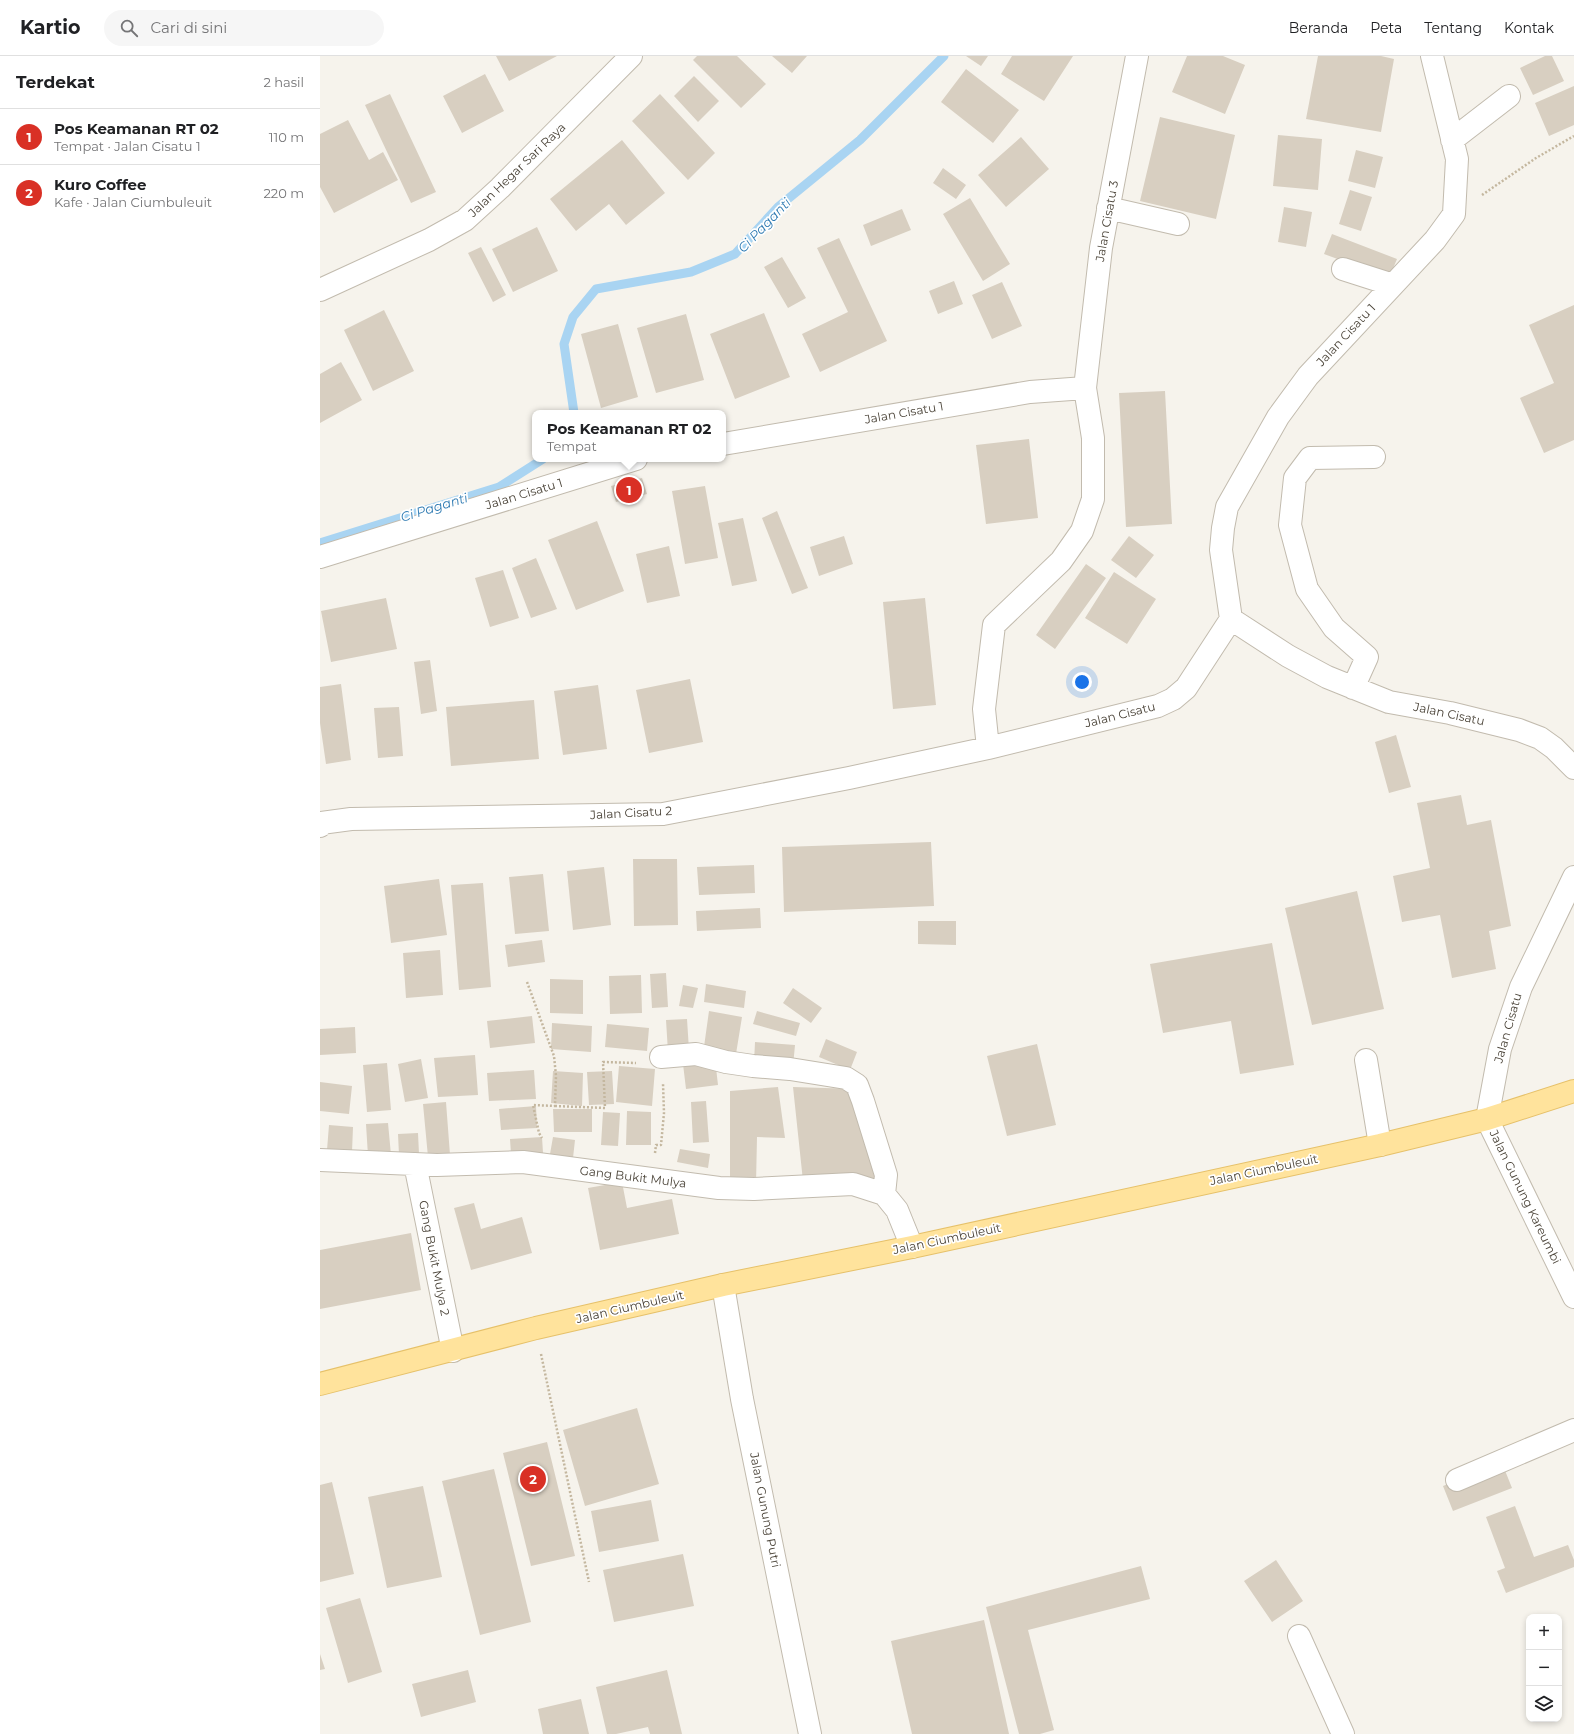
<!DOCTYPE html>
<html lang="id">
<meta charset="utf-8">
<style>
:root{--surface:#fff;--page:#f6f6f6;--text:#202124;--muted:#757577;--line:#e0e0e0;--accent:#d93025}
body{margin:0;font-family:Montserrat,sans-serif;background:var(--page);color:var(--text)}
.controls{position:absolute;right:12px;bottom:12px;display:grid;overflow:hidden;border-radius:8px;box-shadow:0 2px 6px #0003}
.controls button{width:36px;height:36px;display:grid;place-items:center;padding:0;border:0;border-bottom:1px solid var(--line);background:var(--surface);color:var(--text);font:20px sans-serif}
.you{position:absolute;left:762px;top:626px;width:14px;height:14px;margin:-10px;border:3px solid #fff;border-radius:50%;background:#1a73e8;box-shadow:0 0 0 6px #1a73e833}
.badge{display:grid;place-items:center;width:26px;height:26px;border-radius:50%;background:var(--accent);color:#fff;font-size:13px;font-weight:700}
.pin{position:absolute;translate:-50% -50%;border:2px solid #fff;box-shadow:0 1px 4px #0006}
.popup{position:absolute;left:212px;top:354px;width:194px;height:52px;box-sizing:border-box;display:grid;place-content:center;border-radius:8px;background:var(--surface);filter:drop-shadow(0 1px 3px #0005);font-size:13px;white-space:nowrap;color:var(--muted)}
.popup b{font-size:15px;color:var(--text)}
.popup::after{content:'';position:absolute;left:50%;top:100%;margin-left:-8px;border:8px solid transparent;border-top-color:var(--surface)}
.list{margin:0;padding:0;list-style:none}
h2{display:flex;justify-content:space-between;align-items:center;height:52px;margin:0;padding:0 16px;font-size:17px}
h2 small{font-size:13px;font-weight:400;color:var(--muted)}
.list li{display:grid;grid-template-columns:26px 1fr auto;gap:12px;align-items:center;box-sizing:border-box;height:56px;padding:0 16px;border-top:1px solid var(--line)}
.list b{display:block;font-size:15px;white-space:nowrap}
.list p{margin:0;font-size:13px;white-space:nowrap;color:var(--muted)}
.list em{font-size:13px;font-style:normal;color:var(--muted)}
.icon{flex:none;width:22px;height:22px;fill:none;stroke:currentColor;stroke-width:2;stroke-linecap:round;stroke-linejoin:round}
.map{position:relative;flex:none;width:1254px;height:1678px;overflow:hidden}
header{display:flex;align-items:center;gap:24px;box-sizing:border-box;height:56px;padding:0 20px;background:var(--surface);border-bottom:1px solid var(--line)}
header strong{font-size:19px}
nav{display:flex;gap:22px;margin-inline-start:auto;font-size:14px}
.search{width:280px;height:36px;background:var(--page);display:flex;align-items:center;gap:10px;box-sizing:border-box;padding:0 14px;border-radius:22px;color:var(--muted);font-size:15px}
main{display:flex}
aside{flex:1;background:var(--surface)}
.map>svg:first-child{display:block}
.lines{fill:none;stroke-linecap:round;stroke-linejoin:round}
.stream{stroke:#a9d4f2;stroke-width:9}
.building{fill:#d8cfc1}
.minor-casing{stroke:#c2bbae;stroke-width:24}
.major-casing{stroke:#e6c16a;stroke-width:24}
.path{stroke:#c4b79f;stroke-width:2.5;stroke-dasharray:2 2;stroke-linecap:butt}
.minor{stroke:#fff;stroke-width:22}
.major{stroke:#ffe39c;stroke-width:22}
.labels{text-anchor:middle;stroke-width:3.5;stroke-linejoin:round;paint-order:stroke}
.street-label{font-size:12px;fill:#4b4439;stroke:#fff}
.water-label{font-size:13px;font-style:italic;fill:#2e7ab2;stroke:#fff}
</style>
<header>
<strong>Kartio</strong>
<div class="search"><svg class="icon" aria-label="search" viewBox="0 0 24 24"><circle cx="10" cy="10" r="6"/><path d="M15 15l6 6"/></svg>Cari di sini</div>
<nav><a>Beranda</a><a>Peta</a><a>Tentang</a><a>Kontak</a></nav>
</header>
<main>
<aside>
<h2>Terdekat<small>2 hasil</small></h2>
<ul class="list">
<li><span class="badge">1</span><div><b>Pos Keamanan RT 02</b><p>Tempat · Jalan Cisatu 1</p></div><em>110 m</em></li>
<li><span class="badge">2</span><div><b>Kuro Coffee</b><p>Kafe · Jalan Ciumbuleuit</p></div><em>220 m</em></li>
</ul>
</aside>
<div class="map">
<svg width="1254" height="1678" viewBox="0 0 1254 1678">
<rect width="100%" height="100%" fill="#f6f3ec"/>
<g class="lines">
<path class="stream" d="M 254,357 L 244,288 L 253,261 L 276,233 L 371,216 L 415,198 L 458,151 L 540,84 L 624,0
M 0,487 L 179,431 L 223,403"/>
</g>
<path class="building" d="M 176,0 L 237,0 L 189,25 Z
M 377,0 L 417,0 L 446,28 L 421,52 L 373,4 Z
M 452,0 L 487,0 L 472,17 Z
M 646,0 L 668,0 L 661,10 Z
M 692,0 L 753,0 L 724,45 L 681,18 Z
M 867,0 L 903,0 L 925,9 L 905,58 L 852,36 Z
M 998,0 L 1061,0 L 1074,3 L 1061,76 L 986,63 Z
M 1225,0 L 1232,0 L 1244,25 L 1213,39 L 1200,12 Z
M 646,13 L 699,54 L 673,87 L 621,46 Z
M 165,18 L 184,55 L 142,77 L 123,40 Z
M 374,20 L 399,45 L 378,66 L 354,40 Z
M 1254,30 L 1254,69 L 1229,80 L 1215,47 Z
M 70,38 L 116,136 L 91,147 L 45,49 Z
M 340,38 L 395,97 L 368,124 L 312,65 Z
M 840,61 L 915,79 L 896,163 L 820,145 Z
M 28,64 L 49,104 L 63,96 L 78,124 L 14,157 L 0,131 L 0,78 Z
M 958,79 L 1002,83 L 998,134 L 953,130 Z
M 701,81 L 729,113 L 686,151 L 658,119 Z
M 302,84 L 345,137 L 306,169 L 289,148 L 256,175 L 230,143 Z
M 1036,94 L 1063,101 L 1055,132 L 1028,125 Z
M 623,112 L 646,129 L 636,143 L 613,127 Z
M 1030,134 L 1052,141 L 1041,175 L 1019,168 Z
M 650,142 L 690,208 L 663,225 L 623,158 Z
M 964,151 L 992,156 L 986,191 L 958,186 Z
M 582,153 L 591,174 L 551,190 L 543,169 Z
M 217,171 L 238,215 L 193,236 L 172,193 Z
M 1012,178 L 1077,203 L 1069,222 L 1004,198 Z
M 519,182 L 567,285 L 500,316 L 482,278 L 528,256 L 497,192 Z
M 161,191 L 186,239 L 173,246 L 148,197 Z
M 462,201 L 486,242 L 468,252 L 444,211 Z
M 634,225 L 643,248 L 618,258 L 609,235 Z
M 682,226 L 702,270 L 672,283 L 652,239 Z
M 1254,249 L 1254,384 L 1224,397 L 1200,342 L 1234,327 L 1209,269 Z
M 64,254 L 94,315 L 53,335 L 24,274 Z
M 444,257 L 470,321 L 415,343 L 390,278 Z
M 366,258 L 384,324 L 336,337 L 317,272 Z
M 298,268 L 318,341 L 281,352 L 261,278 Z
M 21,306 L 42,344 L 0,367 L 0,318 Z
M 845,335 L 852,468 L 806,471 L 799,337 Z
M 709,383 L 718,462 L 666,468 L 656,389 Z
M 322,422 L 327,438 L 296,446 L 291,430 Z
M 385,430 L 398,502 L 365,508 L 352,435 Z
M 457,455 L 488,532 L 472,538 L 442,462 Z
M 423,462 L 437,525 L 412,530 L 398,467 Z
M 277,465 L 304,535 L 256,554 L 228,484 Z
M 524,480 L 533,508 L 499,520 L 490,491 Z
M 809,480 L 834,499 L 816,522 L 791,504 Z
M 349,490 L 360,540 L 327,547 L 316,498 Z
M 216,502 L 237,553 L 211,562 L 192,512 Z
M 766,508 L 786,522 L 735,593 L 716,579 Z
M 183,514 L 199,562 L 170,571 L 155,522 Z
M 794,516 L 836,543 L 807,588 L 765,562 Z
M 66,542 L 77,593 L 11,606 L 1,555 Z
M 605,542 L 616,649 L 573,653 L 563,546 Z
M 110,604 L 117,655 L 101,658 L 94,606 Z
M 370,623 L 383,686 L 329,697 L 316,634 Z
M 21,628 L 31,704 L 6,708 L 0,667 L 0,631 Z
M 278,629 L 287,693 L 243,699 L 234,635 Z
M 214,644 L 219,703 L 131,710 L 126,651 Z
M 79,651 L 83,700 L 58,702 L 54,652 Z
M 1076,679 L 1091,731 L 1069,737 L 1055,686 Z
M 1141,739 L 1147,769 L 1171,764 L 1191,870 L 1169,875 L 1176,913 L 1132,922 L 1120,859 L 1082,866 L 1073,820 L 1110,812 L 1097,747 Z
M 611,786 L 614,850 L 464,856 L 462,791 Z
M 313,803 L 357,803 L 358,869 L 314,870 Z
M 434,809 L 435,837 L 379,839 L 377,811 Z
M 284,811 L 291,869 L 253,874 L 247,815 Z
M 223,818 L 229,875 L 195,878 L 189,821 Z
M 119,823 L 127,879 L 71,887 L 64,830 Z
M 163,827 L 171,931 L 139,934 L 131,829 Z
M 1037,835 L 1064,953 L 992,969 L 965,852 Z
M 440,852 L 441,872 L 377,875 L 376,855 Z
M 598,865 L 636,865 L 636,889 L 598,888 Z
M 222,884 L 225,906 L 188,911 L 185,889 Z
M 952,887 L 974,1009 L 920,1018 L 911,965 L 843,977 L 830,908 Z
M 120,894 L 123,939 L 86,942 L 83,897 Z
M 346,917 L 348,951 L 332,952 L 330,918 Z
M 321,919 L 322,957 L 290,958 L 289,920 Z
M 230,923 L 263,924 L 263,958 L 230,957 Z
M 386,928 L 426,935 L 424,952 L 384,946 Z
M 363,929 L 378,932 L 373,952 L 359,950 Z
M 473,932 L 502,952 L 491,967 L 463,947 Z
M 389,955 L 422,961 L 415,1004 L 383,998 Z
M 437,955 L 480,967 L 476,980 L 433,968 Z
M 212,960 L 215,987 L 170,992 L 167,965 Z
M 367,963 L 369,994 L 348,996 L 346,964 Z
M 232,967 L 272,970 L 271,996 L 231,993 Z
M 287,968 L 329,972 L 327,995 L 285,991 Z
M 35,971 L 36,997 L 0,999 L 0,973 Z
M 506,983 L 537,996 L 530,1014 L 499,1001 Z
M 435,986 L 475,989 L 473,1010 L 434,1007 Z
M 717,988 L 736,1069 L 687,1080 L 667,1000 Z
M 155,999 L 158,1039 L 118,1041 L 114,1002 Z
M 101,1003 L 108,1042 L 85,1046 L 78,1008 Z
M 395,1003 L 398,1029 L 366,1033 L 363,1008 Z
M 67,1007 L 71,1054 L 47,1056 L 43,1009 Z
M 299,1010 L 335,1013 L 332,1050 L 296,1046 Z
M 214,1014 L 216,1043 L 169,1045 L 167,1017 Z
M 233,1015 L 263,1017 L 262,1050 L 231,1047 Z
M 292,1015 L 294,1048 L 269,1049 L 267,1016 Z
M 0,1026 L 32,1030 L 29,1058 L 0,1055 Z
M 458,1031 L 465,1082 L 437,1081 L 436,1128 L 410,1124 L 410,1035 Z
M 473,1031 L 536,1033 L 565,1122 L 483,1125 Z
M 386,1045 L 389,1086 L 373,1087 L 371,1046 Z
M 126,1046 L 130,1099 L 108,1101 L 103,1048 Z
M 216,1050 L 217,1072 L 181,1074 L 179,1053 Z
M 233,1053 L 272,1053 L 272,1076 L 234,1076 Z
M 307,1055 L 331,1056 L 331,1089 L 306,1089 Z
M 283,1056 L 300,1057 L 298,1090 L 281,1089 Z
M 68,1067 L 71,1099 L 48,1100 L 46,1068 Z
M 9,1069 L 33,1071 L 32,1096 L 7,1094 Z
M 98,1077 L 99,1098 L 79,1099 L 78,1078 Z
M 222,1081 L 223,1097 L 191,1098 L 190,1083 Z
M 233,1081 L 255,1084 L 253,1102 L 230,1098 Z
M 360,1093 L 390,1098 L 388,1112 L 357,1106 Z
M 302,1126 L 307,1152 L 352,1143 L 359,1178 L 280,1194 L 268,1132 Z
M 154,1147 L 161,1173 L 202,1161 L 212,1197 L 151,1214 L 134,1152 Z
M 91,1177 L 101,1234 L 0,1253 L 0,1194 Z
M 317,1352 L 339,1428 L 265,1450 L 243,1374 Z
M 227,1386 L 255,1500 L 211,1510 L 183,1397 Z
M 1182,1407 L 1192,1432 L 1133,1455 L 1123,1430 Z
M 174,1413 L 211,1566 L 160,1579 L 122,1425 Z
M 12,1426 L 34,1518 L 0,1526 L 0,1429 Z
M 103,1430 L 122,1521 L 67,1532 L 48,1441 Z
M 331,1444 L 339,1485 L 279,1496 L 271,1455 Z
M 1195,1450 L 1214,1501 L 1248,1489 L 1254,1504 L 1254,1511 L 1186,1537 L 1177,1515 L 1185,1512 L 1166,1461 Z
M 363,1498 L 374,1550 L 294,1566 L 283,1514 Z
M 956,1504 L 983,1545 L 952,1566 L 924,1525 Z
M 821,1510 L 830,1543 L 708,1574 L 734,1674 L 720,1678 L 699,1678 L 666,1551 Z
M 40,1542 L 62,1616 L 28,1627 L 6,1552 Z
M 664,1564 L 689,1678 L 592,1678 L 571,1585 Z
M 0,1598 L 5,1613 L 0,1614 Z
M 148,1614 L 156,1646 L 101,1661 L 92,1628 Z
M 347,1614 L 362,1678 L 330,1678 L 328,1671 L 296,1678 L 287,1678 L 276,1631 Z
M 261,1643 L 269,1678 L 223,1678 L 218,1653 Z"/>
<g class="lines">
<defs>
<path id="minor" d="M 1132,84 L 1189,40
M 788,152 L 858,168
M 1023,213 L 1073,229
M 0,234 L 109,184 L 145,164 L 180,132 L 311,0
M 403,388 L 710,336 L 765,332
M 0,501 L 316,403
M 911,563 L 901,494 L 903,472 L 907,451 L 958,361 L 988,320 L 1115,184 L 1134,158 L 1137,103 L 1112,0
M 1033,632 L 1047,601 L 1014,572 L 987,533 L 970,469 L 975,422 L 990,402 L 1054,401
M 668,692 L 664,653 L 674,569 L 741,505 L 762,475 L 773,443 L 773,382 L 765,332 L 781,192 L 817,0
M 0,770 L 1,767 L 31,763 L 343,758 L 529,722 L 668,692 L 838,650 L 853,643 L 866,632 L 911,563 L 968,600 L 1007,621 L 1069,646 L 1130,657 L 1199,674 L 1220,682 L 1234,692 L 1254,712
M 1254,821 L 1201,931 L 1180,993 L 1167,1063 L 1254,1241
M 341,1001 L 376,998 L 406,1006 L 433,1010 L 470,1013 L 526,1022 L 537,1029 L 543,1045 L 566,1119 L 564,1138
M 1046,1004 L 1060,1089
M 0,1104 L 117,1109 L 203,1106 L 399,1132 L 434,1133 L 533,1128 L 564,1138 L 577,1154 L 592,1191
M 95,1108 L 133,1295
M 403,1229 L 422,1343 L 490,1678
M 1137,1424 L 1254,1374
M 979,1580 L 1023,1678"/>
<path id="major" d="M 0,1328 L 216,1272 L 403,1229 L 592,1191 L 1060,1089 L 1167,1063 L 1254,1035"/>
</defs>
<use href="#minor" class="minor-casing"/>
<use href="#major" class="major-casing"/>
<path class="path" d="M 1162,139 L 1216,102 L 1254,80
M 207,926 L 234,1000 L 236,1020 L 235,1050 L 213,1049 L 219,1077 L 222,1082
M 235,1050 L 285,1052 L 283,1006 L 316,1007
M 335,1097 L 336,1089 L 341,1089 L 344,1057 L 343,1027
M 221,1298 L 269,1526"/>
<use href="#minor" class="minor"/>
<use href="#major" class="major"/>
</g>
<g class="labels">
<g class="street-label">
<text transform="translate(197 114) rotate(-44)" y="4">Jalan Hegar Sari Raya</text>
<text transform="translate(787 165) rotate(-80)" y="4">Jalan Cisatu 3</text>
<text transform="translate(1026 279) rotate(-47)" y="4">Jalan Cisatu 1</text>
<text transform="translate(584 357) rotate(-10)" y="4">Jalan Cisatu 1</text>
<text transform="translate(204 438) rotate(-17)" y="4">Jalan Cisatu 1</text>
<text transform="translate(1129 658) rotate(12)" y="4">Jalan Cisatu</text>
<text transform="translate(800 659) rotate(-14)" y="4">Jalan Cisatu</text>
<text transform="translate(311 757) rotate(-3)" y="4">Jalan Cisatu 2</text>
<text transform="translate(1188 972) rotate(-74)" y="4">Jalan Cisatu</text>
<text transform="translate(944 1114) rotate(-12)" y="4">Jalan Ciumbuleuit</text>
<text transform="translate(313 1121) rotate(7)" y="4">Gang Bukit Mulya</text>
<text transform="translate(1205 1141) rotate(64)" y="4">Jalan Gunung Kareumbi</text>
<text transform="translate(627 1183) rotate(-12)" y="4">Jalan Ciumbuleuit</text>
<text transform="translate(114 1202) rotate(79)" y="4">Gang Bukit Mulya 2</text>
<text transform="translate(310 1251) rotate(-13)" y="4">Jalan Ciumbuleuit</text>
<text transform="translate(445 1454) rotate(79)" y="4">Jalan Gunung Putri</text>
</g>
<g class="water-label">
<text transform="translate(444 169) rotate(-46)" y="5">Ci Paganti</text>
<text transform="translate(114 451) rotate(-17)" y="5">Ci Paganti</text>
</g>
</g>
</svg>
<div class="controls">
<button>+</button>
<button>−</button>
<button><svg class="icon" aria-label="layers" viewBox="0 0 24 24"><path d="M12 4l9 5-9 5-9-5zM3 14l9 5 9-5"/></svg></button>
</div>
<div class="you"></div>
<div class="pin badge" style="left:309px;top:434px">1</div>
<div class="popup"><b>Pos Keamanan RT 02</b>Tempat</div>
<div class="pin badge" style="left:213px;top:1423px">2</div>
</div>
</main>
